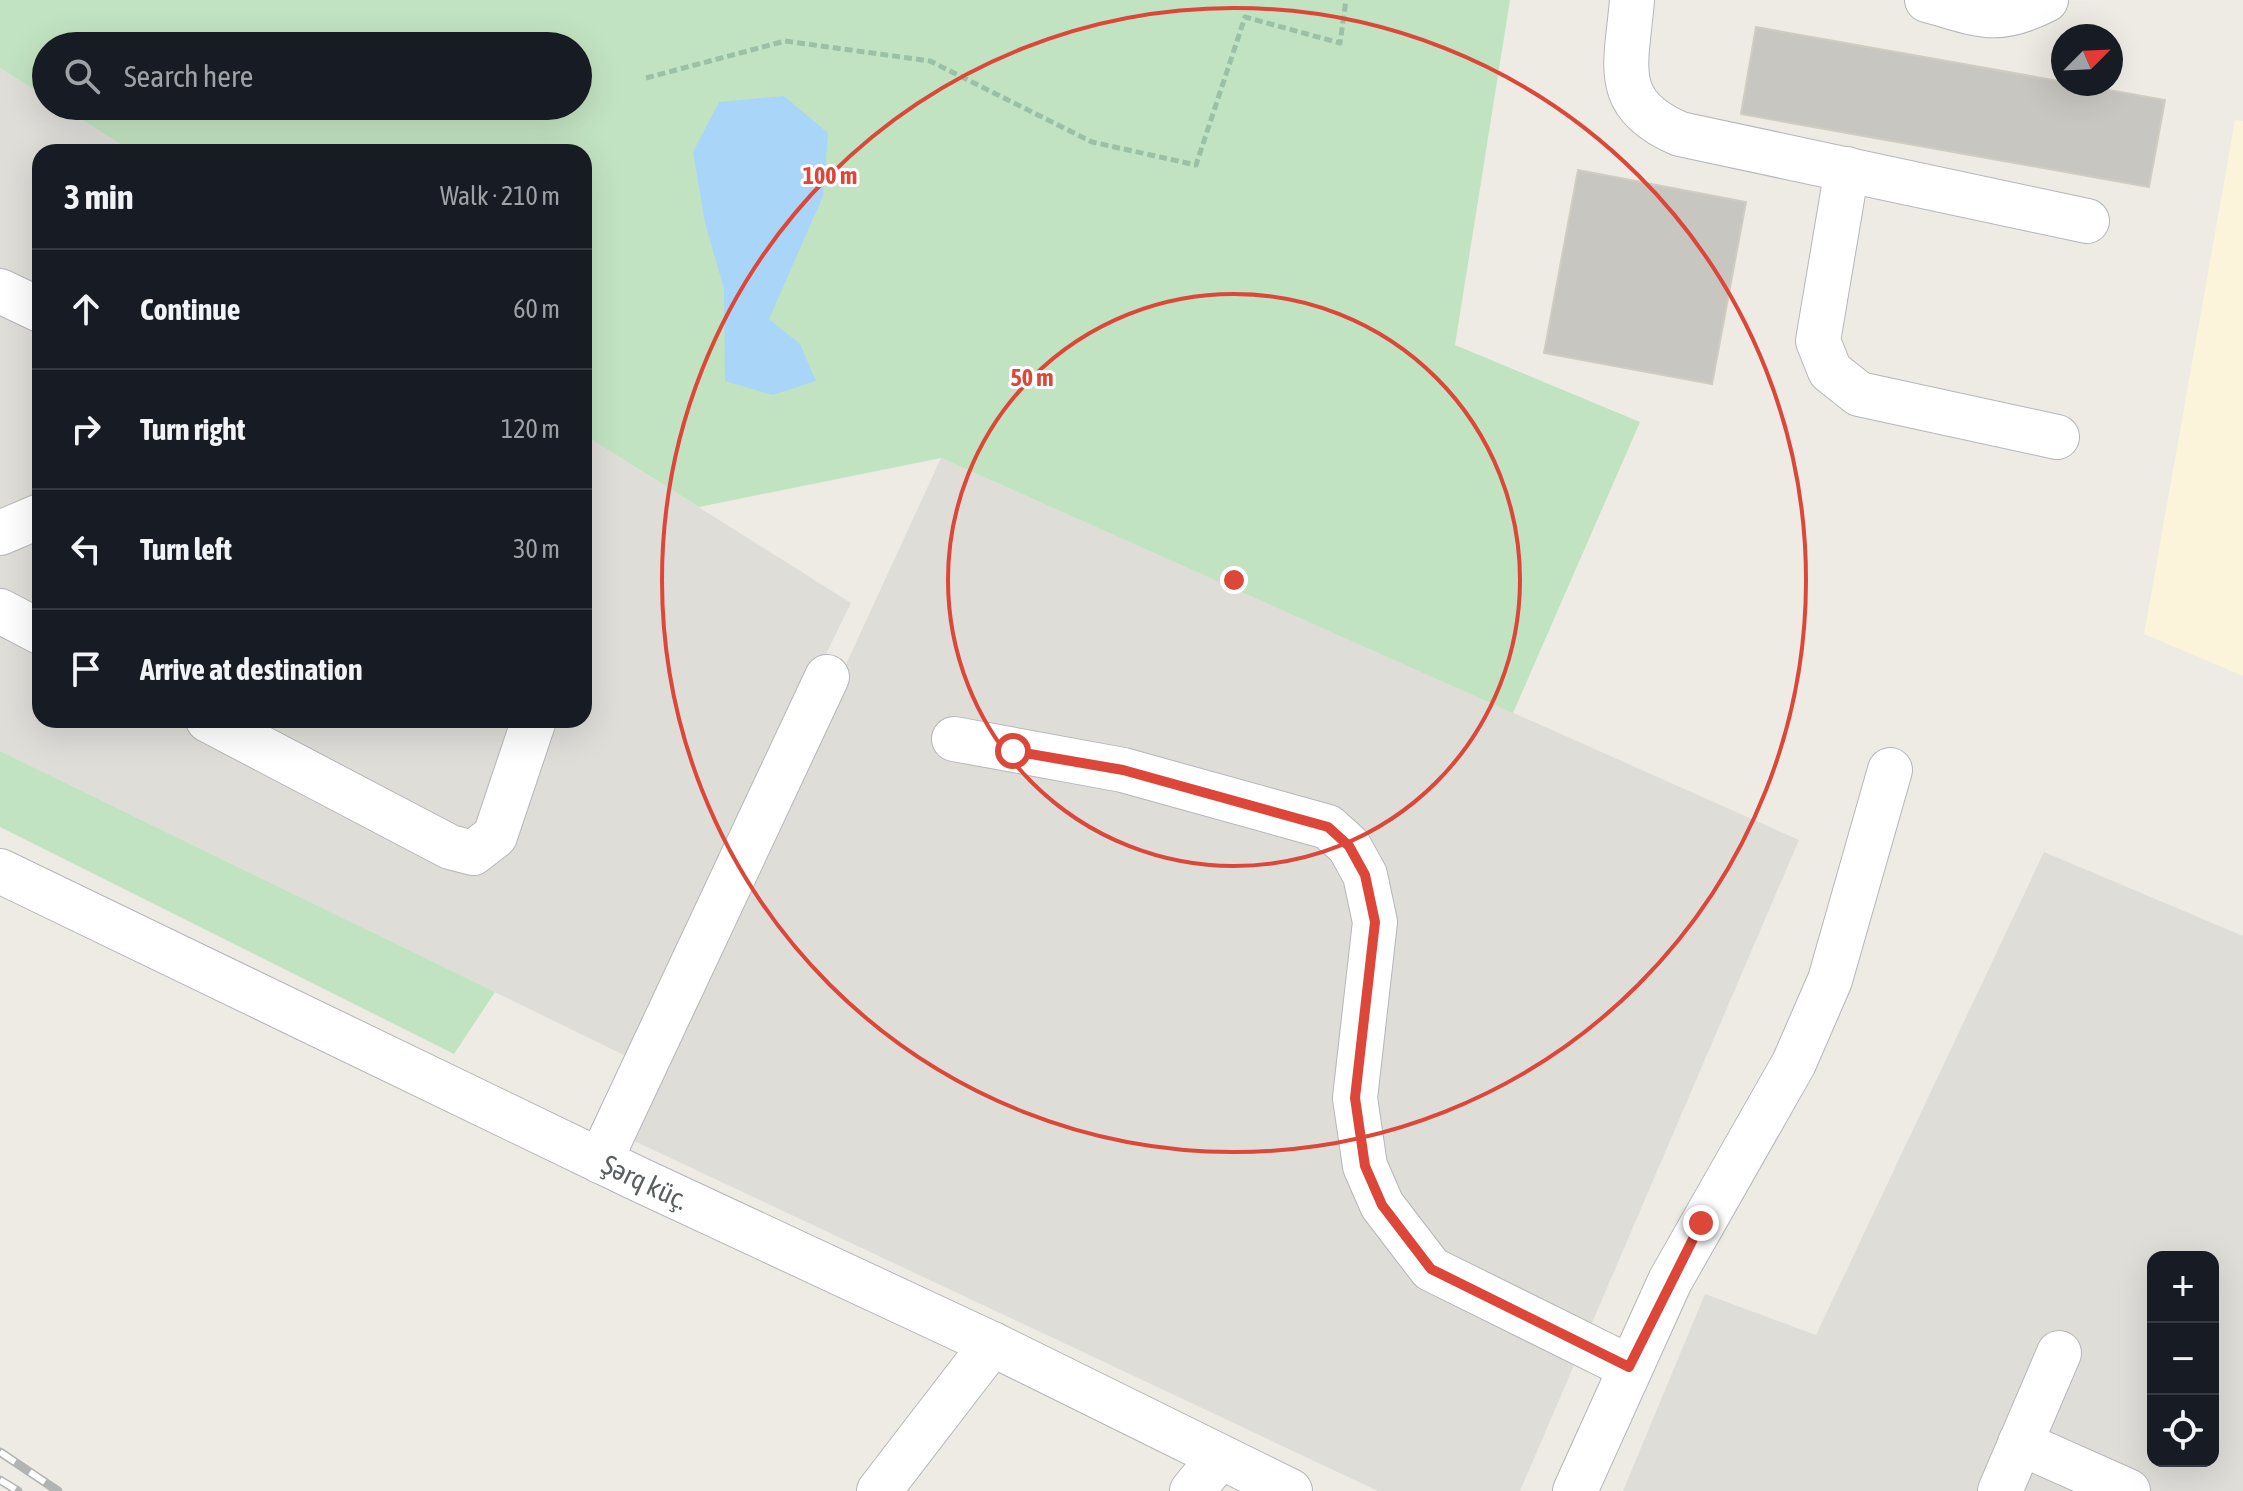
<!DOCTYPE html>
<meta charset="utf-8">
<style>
:root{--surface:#171b24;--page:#242831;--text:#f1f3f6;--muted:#9ea1a6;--line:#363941}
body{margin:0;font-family:"Asap Condensed",sans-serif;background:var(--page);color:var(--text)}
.controls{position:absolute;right:24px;bottom:24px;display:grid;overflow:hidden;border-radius:16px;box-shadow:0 8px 32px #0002}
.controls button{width:72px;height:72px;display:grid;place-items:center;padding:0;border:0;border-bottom:2px solid var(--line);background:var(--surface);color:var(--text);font:40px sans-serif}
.compass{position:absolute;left:2051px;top:24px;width:72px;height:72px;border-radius:50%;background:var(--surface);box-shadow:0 8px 32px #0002;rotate:66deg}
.stop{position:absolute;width:24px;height:24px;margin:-18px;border:6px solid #dc473a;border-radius:50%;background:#fff}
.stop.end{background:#dc473a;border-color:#fff;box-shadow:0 2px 8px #0008}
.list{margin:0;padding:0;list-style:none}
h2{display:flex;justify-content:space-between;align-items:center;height:104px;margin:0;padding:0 32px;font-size:34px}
h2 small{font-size:26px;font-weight:400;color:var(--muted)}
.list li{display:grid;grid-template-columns:52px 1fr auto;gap:24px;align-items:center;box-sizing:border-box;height:120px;padding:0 32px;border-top:2px solid var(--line)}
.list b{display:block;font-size:30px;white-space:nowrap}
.list em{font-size:26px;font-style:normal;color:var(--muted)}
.icon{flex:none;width:44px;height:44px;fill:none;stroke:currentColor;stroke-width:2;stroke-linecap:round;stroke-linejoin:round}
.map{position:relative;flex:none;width:2243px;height:1491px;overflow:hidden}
.search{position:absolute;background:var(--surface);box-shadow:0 8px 32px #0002;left:32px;top:32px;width:560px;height:88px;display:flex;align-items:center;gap:20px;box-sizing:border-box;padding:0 28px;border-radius:44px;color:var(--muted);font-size:30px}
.panel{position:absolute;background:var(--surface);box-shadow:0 8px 32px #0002;left:32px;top:144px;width:560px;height:584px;border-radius:24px}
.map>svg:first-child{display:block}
.commercial{fill:#fbf3da}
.industrial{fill:#dfddd8;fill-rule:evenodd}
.green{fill:#c2e3c1}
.water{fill:#a8d5f8}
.building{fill:#c8c6c0;stroke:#d1ccc2;stroke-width:2}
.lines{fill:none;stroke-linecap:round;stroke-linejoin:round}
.minor-casing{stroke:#b4b6ba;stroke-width:46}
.path{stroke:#9ac1a5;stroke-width:5;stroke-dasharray:8 4;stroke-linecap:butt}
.minor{stroke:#fff;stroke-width:44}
.rail-casing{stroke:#b2b3b3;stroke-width:9}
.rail{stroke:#fff;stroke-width:6;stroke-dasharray:18;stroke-linecap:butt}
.route{stroke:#dc473a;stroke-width:10}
.ring{fill:none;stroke:#dc473a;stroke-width:4}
.labels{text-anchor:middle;stroke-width:6;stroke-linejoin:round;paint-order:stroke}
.street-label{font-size:28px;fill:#5b5f63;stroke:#fff}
.centre{fill:#dc473a;stroke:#fff;stroke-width:4}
.ring-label{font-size:24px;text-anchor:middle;font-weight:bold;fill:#dc473a;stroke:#fff;stroke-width:6;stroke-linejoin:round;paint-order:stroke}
</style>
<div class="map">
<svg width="2243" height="1491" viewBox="0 0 2243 1491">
<rect width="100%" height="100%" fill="#edebe3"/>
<path class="commercial" d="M 2235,120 L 2243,121 L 2243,676 L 2144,634 Z"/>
<path class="industrial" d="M 0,68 L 46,97 L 46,106 L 60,106 L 133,152 L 40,152 L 40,720 L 584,720 L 584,435 L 851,603 L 628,1057 L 0,751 Z
M 941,458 L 1799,840 L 1520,1491 L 1378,1491 L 628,1138 Z
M 2044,852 L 2243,936 L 2243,1491 L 1623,1491 L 1705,1294 L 1816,1335 ZM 2153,1257 L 2213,1257 L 2213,1461 L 2153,1461 Z"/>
<path class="green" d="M 0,0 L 1510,0 L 1455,345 L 1640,422 L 1513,713 L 941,458 L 699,507 L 584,435 L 584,152 L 133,152 L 60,106 L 578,106 L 578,46 L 46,46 L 46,97 L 0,68 Z
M 0,751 L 495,992 L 454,1054 L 0,827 Z"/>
<path class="water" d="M 784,96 L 828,133 L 823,196 L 769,319 L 800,344 L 816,381 L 773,395 L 725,381 L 724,289 L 705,223 L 693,152 L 719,102 Z"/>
<path class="building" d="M 1756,27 L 2165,100 L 2149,187 L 1741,114 Z
M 1578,170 L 1746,202 L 1712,384 L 1544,353 Z"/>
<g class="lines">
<defs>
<g id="minor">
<path d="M 1632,0 C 1627,64 1609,104 1680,134 L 2087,221"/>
<path d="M 1927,0 C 1979,14 1995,26 2046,0"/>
<path d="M 1847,169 L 1818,341 L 1830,371 L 1859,394 L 2057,437"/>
<path d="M 0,291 L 40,310"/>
<path d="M 0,533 L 40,516"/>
<path d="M 0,611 L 40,632"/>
<path d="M 208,720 L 450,847 L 473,853 L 495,836 L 534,720"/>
<path d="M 954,739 L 1123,770 L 1328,827 L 1349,846 L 1365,875 L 1375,922 L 1355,1098 L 1365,1166 L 1382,1205 L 1431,1269 L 1629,1367"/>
<path id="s1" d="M 0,871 L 638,1179 L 992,1344 L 1290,1491"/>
<path d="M 600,1161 L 827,677"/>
<path d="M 2020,1443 L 2128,1491"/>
<path d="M 879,1491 L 992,1344"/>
<path d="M 1192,1491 L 1220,1457"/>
<path d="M 1575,1491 L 1670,1281 L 1794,1063 L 1830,980 L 1890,770"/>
<path d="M 2000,1491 L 2059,1353"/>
</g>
</defs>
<use href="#minor" class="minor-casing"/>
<path class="path" d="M 646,78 L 785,41 L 930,61 L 1092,142 L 1196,165 L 1245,17 L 1340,43 L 1346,0"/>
<use href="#minor" class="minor"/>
<defs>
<path id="rail" d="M 0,1452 L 58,1491
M 0,1480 L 18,1491"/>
</defs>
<use href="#rail" class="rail-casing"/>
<use href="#rail" class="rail"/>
</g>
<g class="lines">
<path class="route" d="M 1013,751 L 1123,770 L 1328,827 L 1349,846 L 1365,875 L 1375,922 L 1355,1098 L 1365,1166 L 1382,1205 L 1431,1269 L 1629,1367 L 1701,1223"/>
</g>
<g class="ring">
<circle cx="1234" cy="580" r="286"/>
<circle cx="1234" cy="580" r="572"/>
</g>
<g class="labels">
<g class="street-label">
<text dy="10" stroke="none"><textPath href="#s1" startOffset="716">Şərq küç.</textPath></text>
</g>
</g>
<circle cx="1234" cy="580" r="12" class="centre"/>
<g class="ring-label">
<text x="830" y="184">100 m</text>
<text x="1032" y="386">50 m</text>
</g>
</svg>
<div class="controls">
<button>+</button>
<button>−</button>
<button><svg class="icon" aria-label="locate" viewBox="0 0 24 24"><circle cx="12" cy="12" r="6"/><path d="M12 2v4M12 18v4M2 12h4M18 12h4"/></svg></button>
</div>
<svg class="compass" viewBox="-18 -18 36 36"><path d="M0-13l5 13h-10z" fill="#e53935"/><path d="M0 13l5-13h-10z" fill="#9ea1a6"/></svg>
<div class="stop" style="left:1013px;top:751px"></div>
<div class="stop end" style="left:1701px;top:1223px"></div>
<div class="search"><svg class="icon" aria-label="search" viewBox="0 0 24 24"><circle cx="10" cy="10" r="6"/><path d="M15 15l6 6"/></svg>Search here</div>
<section class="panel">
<h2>3 min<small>Walk · 210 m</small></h2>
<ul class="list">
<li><svg class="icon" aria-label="ahead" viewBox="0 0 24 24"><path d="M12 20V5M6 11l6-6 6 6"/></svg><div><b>Continue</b></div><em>60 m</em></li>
<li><svg class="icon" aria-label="right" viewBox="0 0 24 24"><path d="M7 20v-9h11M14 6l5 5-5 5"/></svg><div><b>Turn right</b></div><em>120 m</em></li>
<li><svg class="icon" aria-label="left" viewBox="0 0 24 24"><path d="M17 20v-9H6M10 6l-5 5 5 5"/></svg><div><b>Turn left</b></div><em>30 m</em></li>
<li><svg class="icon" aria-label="arrive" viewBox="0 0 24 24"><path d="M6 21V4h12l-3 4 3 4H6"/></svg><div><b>Arrive at destination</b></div></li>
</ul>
</section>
</div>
